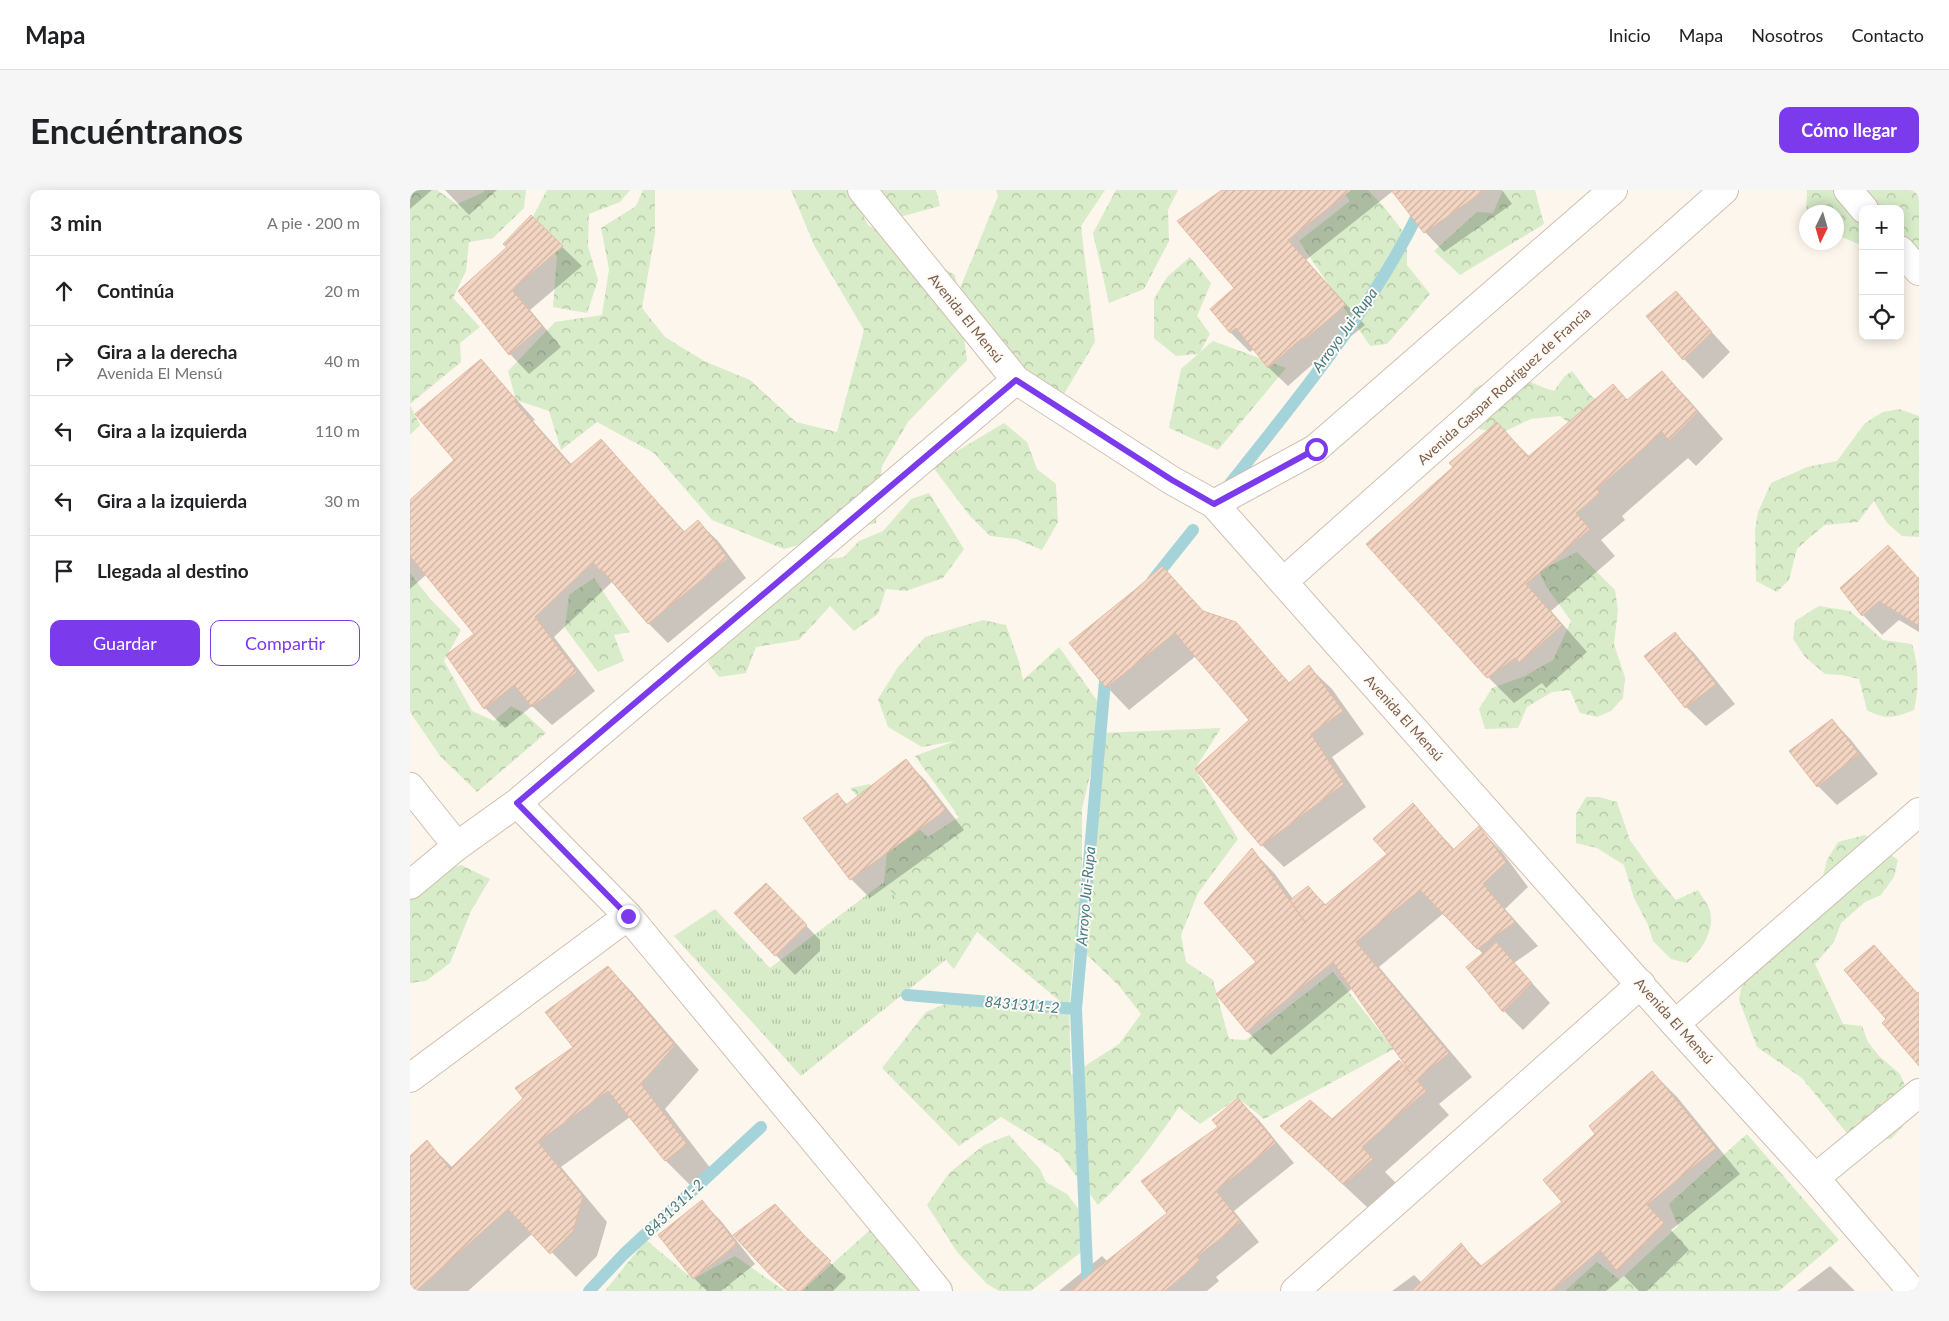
<!DOCTYPE html>
<html lang="es">
<meta charset="utf-8">
<style>
:root{--surface:#fff;--page:#f6f6f6;--text:#202124;--muted:#757577;--line:#e0e0e0;--accent:#7c3aed}
body{margin:0;font-family:Lato,sans-serif;background:var(--page);color:var(--text)}
.controls{position:absolute;right:15px;top:15px;display:grid;overflow:hidden;border-radius:10px;box-shadow:0 2px 12px #0003}
.controls button{width:45px;height:45px;display:grid;place-items:center;padding:0;border:0;border-bottom:1px solid var(--line);background:var(--surface);color:var(--text);font:25px sans-serif}
.compass{position:absolute;left:1389px;top:15px;width:45px;height:45px;border-radius:50%;background:var(--surface);box-shadow:0 2px 12px #0003;rotate:185deg}
.stop{position:absolute;width:15px;height:15px;margin:-11px;border:4px solid #7c3aed;border-radius:50%;background:#fff}
.stop.end{background:#7c3aed;border-color:#fff;box-shadow:0 1px 5px #0008}
.list{margin:0;padding:0;list-style:none}
h2{display:flex;justify-content:space-between;align-items:center;height:65px;margin:0;padding:0 20px;font-size:21px}
h2 small{font-size:16px;font-weight:400;color:var(--muted)}
.list li{display:grid;grid-template-columns:32px 1fr auto;gap:15px;align-items:center;box-sizing:border-box;height:70px;padding:0 20px;border-top:1px solid var(--line)}
.list b{display:block;font-size:19px;white-space:nowrap}
.list p{margin:0;font-size:16px;white-space:nowrap;color:var(--muted)}
.list em{font-size:16px;font-style:normal;color:var(--muted)}
.actions{display:flex;gap:10px;padding:15px 20px}
.actions a{flex:1;padding:11px 0;border:1px solid var(--accent);border-radius:10px;text-align:center;font-size:18px;color:var(--accent)}
.actions .main{background:var(--accent);color:#fff}
.icon{flex:none;width:28px;height:28px;fill:none;stroke:currentColor;stroke-width:2;stroke-linecap:round;stroke-linejoin:round}
.map{position:relative;flex:none;width:1509px;height:1101px;overflow:hidden;border-radius:10px}
header{display:flex;align-items:center;gap:30px;box-sizing:border-box;height:70px;padding:0 25px;background:var(--surface);border-bottom:1px solid var(--line)}
header strong{font-size:24px}
nav{display:flex;gap:28px;margin-inline-start:auto;font-size:18px}
.intro{display:flex;align-items:center;justify-content:space-between;box-sizing:border-box;height:120px;padding:0 30px}
h1{margin:0;font-size:35px}
.button{padding:12px 22px;border-radius:10px;background:var(--accent);color:#fff;font-size:18px;font-weight:700}
main{display:flex;gap:30px;padding:0 30px}
aside{flex:1;background:var(--surface);border-radius:10px;box-shadow:0 2px 12px #0003}
.map>svg:first-child{display:block}
.grass{fill:url(#grass-tufts)}
.forest{fill:url(#forest-crowns);fill-rule:evenodd}
.shadow{fill:#0003}
.lines{fill:none;stroke-linecap:round;stroke-linejoin:round}
.stream{stroke:#a5d3da;stroke-width:12}
.building{fill:url(#building-hatch);stroke:#e6bba3}
.minor-casing{stroke:#d1beb0;stroke-width:30}
.minor{stroke:#fff;stroke-width:28}
.route{stroke:#7c3aed;stroke-width:6}
.labels{text-anchor:middle;stroke-width:4;stroke-linejoin:round;paint-order:stroke}
.street-label{font-size:14px;fill:#7a5c4d;stroke:#fffaf3}
.water-label{font-size:15px;font-style:italic;fill:#437c86;stroke:#fffaf3}
</style>
<header>
<strong>Mapa</strong>
<nav><a>Inicio</a><a>Mapa</a><a>Nosotros</a><a>Contacto</a></nav>
</header>
<div class="intro"><h1>Encuéntranos</h1><a class="button">Cómo llegar</a></div>
<main>
<aside>
<h2>3 min<small>A pie · 200 m</small></h2>
<ul class="list">
<li><svg class="icon" aria-label="ahead" viewBox="0 0 24 24"><path d="M12 20V5M6 11l6-6 6 6"/></svg><div><b>Continúa</b></div><em>20 m</em></li>
<li><svg class="icon" aria-label="right" viewBox="0 0 24 24"><path d="M7 20v-9h11M14 6l5 5-5 5"/></svg><div><b>Gira a la derecha</b><p>Avenida El Mensú</p></div><em>40 m</em></li>
<li><svg class="icon" aria-label="left" viewBox="0 0 24 24"><path d="M17 20v-9H6M10 6l-5 5 5 5"/></svg><div><b>Gira a la izquierda</b></div><em>110 m</em></li>
<li><svg class="icon" aria-label="left" viewBox="0 0 24 24"><path d="M17 20v-9H6M10 6l-5 5 5 5"/></svg><div><b>Gira a la izquierda</b></div><em>30 m</em></li>
<li><svg class="icon" aria-label="arrive" viewBox="0 0 24 24"><path d="M6 21V4h12l-3 4 3 4H6"/></svg><div><b>Llegada al destino</b></div></li>
</ul>
<div class="actions"><a class="main">Guardar</a><a>Compartir</a></div>
</aside>
<div class="map">
<svg width="1509" height="1101" viewBox="0 0 1509 1101">
<defs>
<pattern id="grass-tufts" width="24" height="20" patternUnits="userSpaceOnUse" patternTransform="scale(1.25)"><rect width="24" height="20" fill="#d8ecc9"/><path d="M3 7l-1-3M5 7V3M7 7l1-3M15 17l-1-3M17 17v-4M19 17l1-3" fill="none" stroke="#b4c2a5"/></pattern>
<pattern id="forest-crowns" width="20" height="18" patternUnits="userSpaceOnUse" patternTransform="scale(1.25)"><rect width="20" height="18" fill="#d8ecc9"/><path d="M2 6a3 3 0 1 1 6 0M12 15a3 3 0 1 1 6 0" fill="none" stroke="#b4c2a5"/></pattern>
<pattern id="building-hatch" width="6" height="6" patternUnits="userSpaceOnUse" patternTransform="scale(1.25)"><rect width="6" height="6" fill="#f3d5c3"/><path d="M-1 1l2-2M0 6l6-6M5 7l2-2" fill="none" stroke="#cab0a1"/></pattern>
</defs>
<rect width="100%" height="100%" fill="#fdf6ec"/>
<path class="grass" d="M 474,692 L 543,764 L 391,886 L 264,746 L 305,719 L 360,778 Z"/>
<path class="forest" d="M 0,0 L 27,0 L 47,14 L 74,2 L 74,0 L 116,0 L 114,18 L 83,48 L 59,52 L 56,81 L 43,108 L 70,137 L 50,153 L 51,172 L 0,214 Z
M 137,0 L 220,0 L 210,12 L 179,24 L 178,56 L 188,90 L 177,123 L 143,117 L 147,66 L 120,46 L 121,30 Z
M 233,0 L 245,0 L 245,44 L 232,118 L 255,147 L 294,171 L 340,190 L 386,232 L 427,242 L 454,140 L 405,57 L 381,0 L 441,0 L 458,35 L 545,85 L 548,103 L 588,6 L 586,0 L 695,0 L 671,36 L 685,152 L 648,214 L 549,111 L 557,170 L 498,232 L 472,276 L 466,333 L 374,359 L 302,330 L 244,263 L 187,232 L 151,260 L 139,221 L 106,210 L 98,181 L 145,132 L 192,125 L 199,79 L 191,38 L 226,16 Z
M 459,0 L 526,0 L 530,16 L 490,27 Z
M 706,0 L 768,0 L 758,20 L 759,51 L 734,99 L 699,113 L 683,43 Z
M 931,0 L 958,0 L 975,18 L 997,47 L 997,75 L 1020,104 L 977,154 L 960,156 L 889,51 L 940,11 Z
M 1093,0 L 1125,0 L 1134,34 L 1050,85 L 1024,61 L 1067,22 L 1083,23 Z
M 1397,0 L 1509,0 L 1509,81 L 1490,73 L 1490,19 L 1453,19 L 1453,56 L 1427,45 L 1426,22 L 1396,22 L 1396,32 Z
M 780,67 L 801,93 L 787,126 L 800,144 L 790,162 L 803,151 L 876,178 L 808,260 L 759,238 L 771,179 L 788,164 L 766,166 L 744,148 L 744,109 L 757,87 Z
M 1162,181 C 1171,192 1176,202 1187,211 L 1173,244 L 1150,226 L 1121,229 L 1091,243 L 1069,239 L 1059,206 C 1063,198 1068,196 1077,193 C 1110,179 1114,192 1144,201 L 1154,187 Z
M 0,215 L 10,235 L 0,245 Z
M 1489,219 L 1509,226 L 1509,347 L 1492,346 L 1477,333 L 1464,311 L 1448,332 L 1415,335 L 1399,348 L 1387,359 L 1379,390 L 1367,402 L 1346,391 L 1345,340 L 1348,322 L 1361,293 L 1397,277 L 1427,271 L 1455,233 L 1473,222 Z
M 594,233 L 617,252 L 627,279 L 646,294 L 648,332 L 632,360 L 606,349 L 580,346 L 560,326 L 522,276 Z
M 519,303 L 554,359 L 533,388 L 496,401 L 476,399 L 468,424 L 444,441 L 420,416 L 389,450 L 346,457 L 336,483 L 309,487 L 298,473 L 313,443 L 406,371 L 434,367 L 449,351 L 473,341 L 501,309 Z
M 1167,362 L 1205,400 L 1208,420 L 1204,454 L 1215,487 L 1213,508 L 1201,521 L 1187,527 L 1170,523 L 1160,500 L 1142,502 L 1117,517 L 1108,538 L 1075,539 L 1069,519 L 1082,498 L 1115,486 L 1143,470 L 1161,431 L 1136,396 L 1129,381 Z
M 0,383 L 21,410 L 51,440 L 34,471 L 62,521 L 84,531 L 101,516 L 113,522 L 136,543 L 67,602 L 30,566 L 0,522 Z
M 184,388 L 220,442 L 204,445 L 214,471 L 188,482 L 155,438 L 159,405 Z
M 1409,416 L 1440,421 L 1473,450 L 1502,454 C 1509,475 1509,500 1504,520 C 1485,528 1475,530 1457,520 L 1449,489 L 1432,485 L 1415,484 L 1395,467 L 1383,449 L 1385,431 Z
M 573,430 L 596,435 L 609,472 L 613,490 L 649,457 L 693,519 L 690,543 L 811,538 L 785,579 L 828,649 L 788,703 L 771,745 L 776,772 L 803,790 L 819,849 L 836,850 L 923,782 L 984,859 L 854,929 L 828,908 L 790,934 L 769,917 C 743,955 723,983 688,1015 L 649,963 L 591,927 L 549,956 L 472,878 L 516,822 L 549,808 L 658,818 L 567,742 L 544,779 L 511,743 L 474,692 L 479,642 L 440,598 L 460,594 L 518,647 L 549,627 L 505,566 L 545,551 L 512,557 L 478,537 L 468,509 L 488,477 L 515,447 ZM 689,547 L 678,687 L 670,701 L 672,676 L 672,619 ZM 674,762 L 709,796 L 731,824 L 709,854 L 661,885 L 659,819 L 664,763 Z
M 1176,607 L 1189,607 L 1207,612 L 1220,650 L 1244,684 L 1266,710 L 1288,700 C 1292,707 1298,714 1300,721 C 1305,741 1291,761 1277,773 L 1261,769 L 1243,751 L 1238,735 L 1224,708 L 1214,675 L 1187,658 L 1166,653 L 1166,624 Z
M 1455,645 L 1488,670 L 1484,687 L 1471,705 L 1455,712 L 1431,733 L 1424,752 L 1405,774 L 1433,834 L 1452,836 L 1458,852 L 1469,866 L 1490,884 L 1497,900 L 1500,917 L 1494,935 L 1482,948 L 1456,954 L 1440,947 L 1392,888 L 1347,857 L 1329,810 L 1335,778 L 1366,751 L 1382,751 L 1403,727 L 1417,670 L 1428,652 Z
M 51,675 L 80,689 L 61,721 L 40,773 L 16,791 L 0,793 L 0,707 L 25,683 Z
M 1337,944 L 1429,1050 L 1369,1101 L 1155,1101 L 1187,1072 L 1210,1090 L 1268,1036 L 1259,1014 Z
M 599,945 L 630,979 L 636,992 L 657,1004 L 677,1030 L 679,1056 L 621,1101 L 589,1101 L 577,1094 L 547,1062 L 517,1015 L 539,983 L 574,955 Z
M 460,1040 L 526,1101 L 392,1101 Z
M 236,1050 L 283,1089 L 325,1066 L 375,1101 L 195,1101 Z"/>
<path class="shadow" d="M 0,0 L 22,0 L 0,19 Z
M 35,0 L 87,0 L 59,25 Z
M 814,0 L 1092,0 L 1102,14 L 1034,62 L 1015,42 L 983,1 L 896,70 L 955,135 L 914,168 L 912,166 L 878,196 L 858,177 L 844,159 L 840,162 L 821,143 L 801,119 L 826,98 Z
M 121,27 L 172,76 L 120,120 L 151,157 L 119,184 L 100,164 L 50,101 L 99,58 Z
M 1266,103 L 1320,162 L 1293,189 L 1274,169 L 1237,126 Z
M 71,170 L 125,230 L 123,231 L 162,275 L 191,251 L 275,342 L 288,332 L 308,351 L 336,388 L 258,453 L 239,434 L 202,392 L 144,447 L 185,501 L 142,535 L 122,516 L 95,538 L 75,518 L 37,465 L 66,445 L 17,384 L 0,399 L 0,311 L 46,270 Z
M 1252,183 L 1278,209 L 1313,249 L 1286,276 L 1278,268 L 1212,326 L 1215,330 L 1191,350 L 1205,366 L 1141,421 L 1177,462 L 1136,498 L 1132,493 L 1104,513 L 1078,487 L 958,354 L 1045,277 L 1087,234 L 1120,267 L 1203,196 L 1218,211 Z
M 752,378 L 795,423 L 825,433 L 880,494 L 899,477 L 922,499 L 954,544 L 922,567 L 956,617 L 874,677 L 852,655 L 840,530 L 786,466 L 719,520 L 697,497 L 661,453 L 727,400 Z
M 1509,387 L 1509,442 L 1489,430 L 1472,445 L 1453,425 L 1432,398 Z
M 1265,444 L 1284,463 L 1325,514 L 1296,536 L 1276,517 L 1236,467 Z
M 1422,530 L 1441,550 L 1468,584 L 1427,615 L 1408,596 Z
M 496,571 L 515,590 L 554,640 L 460,708 L 441,689 L 427,605 L 438,615 Z
M 1003,615 L 1045,660 L 1069,638 L 1092,662 L 1118,697 L 1095,719 L 1128,756 L 1104,773 L 1140,813 L 1113,840 L 1094,821 L 1073,764 L 1034,723 L 969,777 L 1062,887 L 1029,914 L 1039,925 L 975,982 L 986,993 L 958,1018 L 895,959 L 922,931 L 989,872 L 1002,884 L 943,798 L 861,865 L 838,842 L 808,804 L 848,772 L 842,660 L 865,684 L 883,709 L 898,697 L 917,716 L 979,665 Z
M 356,694 L 410,750 L 410,761 L 385,785 L 325,723 Z
M 1464,756 L 1509,805 L 1509,873 L 1478,829 Z
M 198,777 L 222,802 L 289,880 L 255,919 L 301,979 L 280,995 L 256,971 L 220,927 L 151,977 L 197,1032 L 187,1066 L 166,1087 L 123,1043 L 58,1101 L 0,1101 L 0,968 L 17,952 L 43,978 L 164,857 Z
M 1242,882 L 1267,907 L 1330,984 L 1261,1040 L 1279,1060 L 1237,1101 L 1229,1101 L 1214,1086 L 1196,1101 L 982,1101 L 1004,1085 L 1012,1093 L 1051,1055 L 1073,1077 L 1153,1012 L 1187,944 Z
M 828,910 L 848,929 L 884,973 L 824,1021 L 849,1052 L 806,1087 L 809,1091 L 797,1101 L 649,1101 L 692,1066 L 698,1072 L 759,1024 L 810,937 Z
M 292,1012 L 311,1031 L 345,1074 L 311,1101 L 297,1101 L 284,1088 Z
M 405,1058 L 436,1088 L 423,1101 L 378,1101 L 361,1084 Z
M 1420,1076 L 1445,1101 L 1387,1101 Z"/>
<g class="lines">
<path class="stream" d="M 816,299 C 889,206 972,108 1019,0
M 743,390 L 783,340
M 497,805 L 666,819
M 179,1101 L 214,1064 L 351,937
M 678,1101 L 666,819 L 696,480"/>
</g>
<path class="building" d="M 812,0 L 941,0 L 878,50 L 936,115 L 894,150 L 892,148 L 858,178 L 826,138 L 820,143 L 800,119 L 824,98 L 767,31 Z
M 981,0 L 1075,0 L 1014,43 Z
M 121,25 L 153,56 L 102,100 L 132,136 L 99,165 L 48,101 L 97,57 L 93,54 Z
M 1266,101 L 1302,142 L 1273,170 L 1236,126 Z
M 71,169 L 106,210 L 104,211 L 160,275 L 191,249 L 274,342 L 288,330 L 318,368 L 238,434 L 192,380 L 190,381 L 183,372 L 125,427 L 167,482 L 122,517 L 104,495 L 74,519 L 36,465 L 64,444 L 0,366 L 0,310 L 44,270 L 5,224 Z
M 1252,181 L 1288,222 L 1259,251 L 1252,242 L 1187,299 L 1190,303 L 1166,323 L 1180,339 L 1116,394 L 1152,435 L 1110,473 L 1105,468 L 1077,488 L 956,354 L 1043,277 L 1039,273 L 1087,232 L 1118,267 L 1203,194 L 1217,210 Z
M 1478,355 L 1509,389 L 1509,436 L 1469,411 L 1452,426 L 1430,398 Z
M 752,376 L 793,421 L 826,432 L 879,493 L 899,475 L 933,521 L 901,544 L 934,594 L 851,656 L 785,579 L 839,530 L 765,443 L 696,498 L 659,453 L 726,399 Z
M 1265,442 L 1306,494 L 1275,518 L 1234,466 Z
M 1422,529 L 1449,564 L 1407,597 L 1379,561 Z
M 496,569 L 536,620 L 440,690 L 393,628 L 427,603 L 436,615 Z
M 1003,613 L 1043,660 L 1069,636 L 1096,672 L 1073,694 L 1105,732 L 1067,759 L 1010,700 L 946,752 L 1039,863 L 1007,890 L 1016,901 L 952,957 L 963,969 L 934,995 L 870,936 L 900,910 L 922,929 L 989,870 L 1002,885 L 923,772 L 837,842 L 806,804 L 846,772 L 794,713 L 842,658 L 895,732 L 880,710 L 898,696 L 915,715 L 977,664 L 963,649 Z
M 356,693 L 397,735 L 365,766 L 324,723 Z
M 1086,752 L 1122,793 L 1093,822 L 1056,777 Z
M 1464,755 L 1507,803 L 1509,802 L 1509,876 L 1472,833 L 1476,829 L 1434,780 Z
M 198,776 L 265,855 L 231,894 L 277,954 L 255,971 L 198,901 L 128,952 L 173,1006 L 163,1041 L 140,1064 L 98,1019 L 6,1101 L 0,1101 L 0,966 L 17,950 L 40,979 L 113,908 L 105,898 L 163,857 L 135,822 Z
M 1242,881 L 1306,958 L 1237,1015 L 1255,1034 L 1207,1081 L 1190,1060 L 1142,1101 L 1002,1101 L 1051,1053 L 1070,1077 L 1152,1012 L 1133,990 L 1185,944 L 1179,936 Z
M 828,908 L 866,953 L 806,1001 L 831,1032 L 787,1067 L 790,1071 L 755,1101 L 659,1101 L 757,1023 L 731,991 L 808,937 L 802,930 Z
M 292,1010 L 327,1054 L 283,1089 L 248,1045 Z
M 365,1014 L 394,1045 L 421,1071 L 392,1101 L 378,1101 L 360,1085 L 323,1045 Z"/>
<g class="lines">
<defs>
<path id="minor" d="M 452,0 L 606,190 L 761,290 L 804,314 L 1265,834 L 1405,988 L 1502,1101
M 1438,0 L 1454,19
M 1490,60 L 1509,81
M 804,314 L 905,259 L 1203,0
M 873,392 L 1314,0
M 0,597 L 47,656
M 107,613 L 218,726 L 495,1060 L 528,1101
M 0,695 L 47,656 L 107,613 L 606,190
M 1265,834 L 1509,622
M 0,888 L 218,726
M 1405,988 L 1509,903
M 885,1101 L 1231,794"/>
</defs>
<use href="#minor" class="minor-casing"/>
<use href="#minor" class="minor"/>
</g>
<g class="lines">
<path class="route" d="M 218,726 L 107,613 L 606,190 L 762,290 L 804,314 L 906,259"/>
</g>
<g class="labels">
<g class="street-label">
<text transform="translate(556 128) rotate(51)" y="5">Avenida El Mensú</text>
<text transform="translate(1094 196) rotate(-42)" y="5">Avenida Gaspar Rodríguez de Francia</text>
<text transform="translate(994 528) rotate(48)" y="5">Avenida El Mensú</text>
<text transform="translate(1264 831) rotate(48)" y="5">Avenida El Mensú</text>
</g>
<g class="water-label">
<text transform="translate(935 140) rotate(-54)" y="5">Arroyo Jui-Rupa</text>
<text transform="translate(676 706) rotate(-85)" y="5">Arroyo Jui-Rupa</text>
<text transform="translate(612 815) rotate(5)" y="5">8431311-2</text>
<text transform="translate(264 1018) rotate(-43)" y="5">8431311-2</text>
</g>
</g>
</svg>
<div class="controls">
<button>+</button>
<button>−</button>
<button><svg class="icon" aria-label="locate" viewBox="0 0 24 24"><circle cx="12" cy="12" r="6"/><path d="M12 2v4M12 18v4M2 12h4M18 12h4"/></svg></button>
</div>
<svg class="compass" viewBox="-18 -18 36 36"><path d="M0-13l5 13h-10z" fill="#e53935"/><path d="M0 13l5-13h-10z" fill="#757577"/></svg>
<div class="stop" style="left:906px;top:259px"></div>
<div class="stop end" style="left:218px;top:726px"></div>
</div>
</main>
